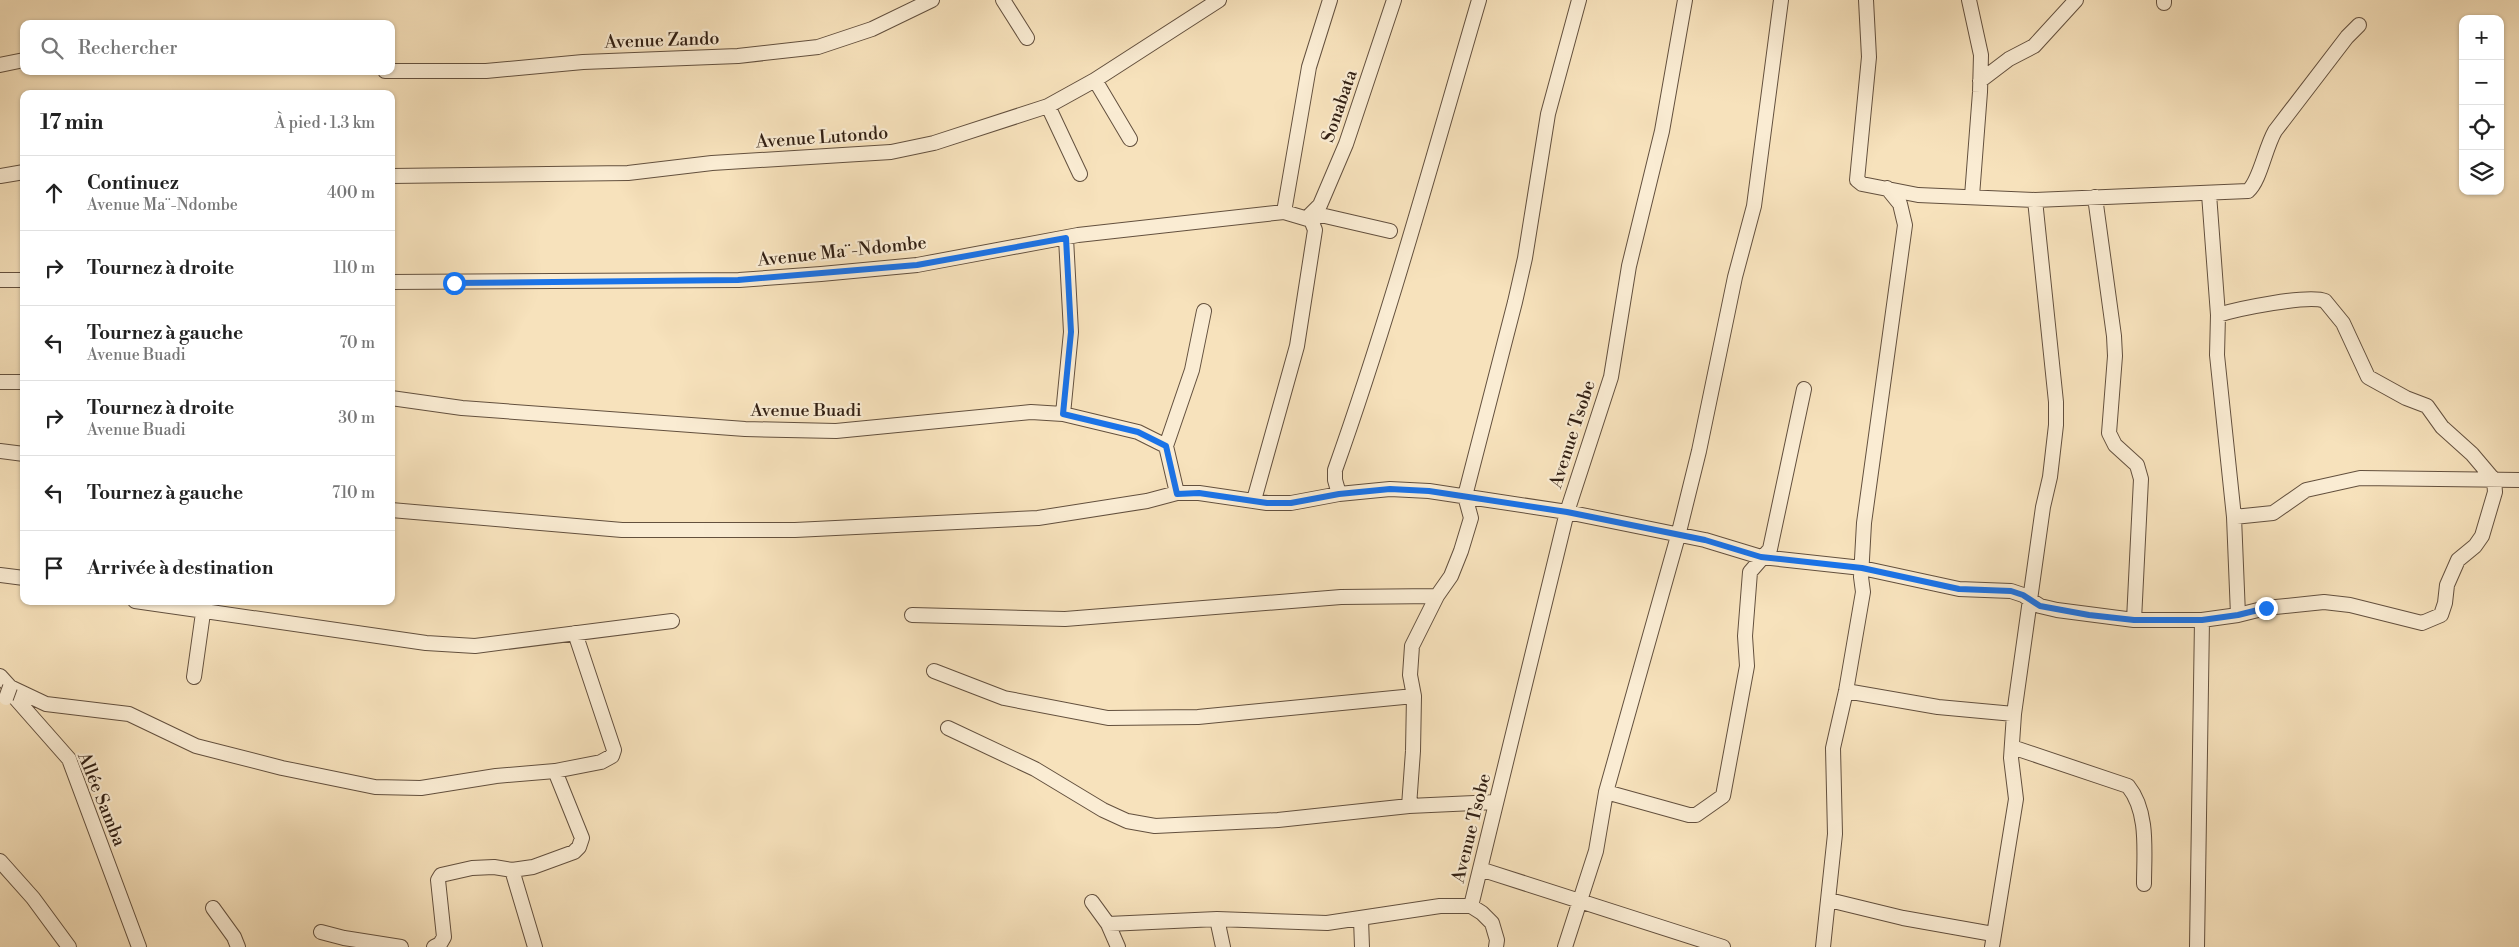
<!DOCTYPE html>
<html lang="fr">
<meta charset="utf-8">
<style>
:root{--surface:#fff;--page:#f2f2f2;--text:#222;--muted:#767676;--line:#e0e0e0}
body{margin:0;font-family:"Libre Bodoni",serif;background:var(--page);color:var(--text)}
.controls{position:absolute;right:15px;top:15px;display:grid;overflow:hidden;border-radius:10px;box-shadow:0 1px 4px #0004}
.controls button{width:45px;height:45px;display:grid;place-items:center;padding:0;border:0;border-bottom:1px solid var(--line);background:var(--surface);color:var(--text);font:25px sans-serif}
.stop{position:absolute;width:15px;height:15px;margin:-11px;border:4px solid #1a73e8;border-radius:50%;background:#fff}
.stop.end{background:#1a73e8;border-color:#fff;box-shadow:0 1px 5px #0008}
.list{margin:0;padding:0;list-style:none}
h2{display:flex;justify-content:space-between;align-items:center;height:65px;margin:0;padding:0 20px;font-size:21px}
h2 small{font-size:16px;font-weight:400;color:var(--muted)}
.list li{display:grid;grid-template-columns:32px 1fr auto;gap:15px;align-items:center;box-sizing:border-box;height:75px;padding:0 20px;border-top:1px solid var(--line)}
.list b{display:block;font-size:19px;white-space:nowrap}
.list p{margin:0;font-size:16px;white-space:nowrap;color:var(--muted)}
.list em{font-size:16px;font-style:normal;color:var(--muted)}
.icon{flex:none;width:28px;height:28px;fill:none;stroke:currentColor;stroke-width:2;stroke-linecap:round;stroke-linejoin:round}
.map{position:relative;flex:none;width:2519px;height:947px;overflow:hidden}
.search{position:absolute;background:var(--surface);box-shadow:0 1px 4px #0004;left:20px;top:20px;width:375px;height:55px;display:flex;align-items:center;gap:12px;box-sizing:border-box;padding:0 18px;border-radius:10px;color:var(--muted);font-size:19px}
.panel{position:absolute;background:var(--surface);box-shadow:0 1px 4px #0004;left:20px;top:90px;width:375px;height:515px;border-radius:10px}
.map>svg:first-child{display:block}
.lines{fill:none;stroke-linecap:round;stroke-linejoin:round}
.minor-casing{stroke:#63503e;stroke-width:16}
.minor{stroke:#faecd3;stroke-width:14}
.minor-bridge-casing{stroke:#63503e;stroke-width:16;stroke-linecap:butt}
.minor-bridge{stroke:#faecd3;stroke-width:14}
.route{stroke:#1a73e8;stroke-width:6}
.labels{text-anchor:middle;stroke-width:4.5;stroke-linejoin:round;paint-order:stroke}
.street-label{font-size:18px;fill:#322014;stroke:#faecd3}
</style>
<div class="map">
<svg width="2519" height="947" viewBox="0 0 2519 947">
<rect width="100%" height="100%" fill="#f7e2bc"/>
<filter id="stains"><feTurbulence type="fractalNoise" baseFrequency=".004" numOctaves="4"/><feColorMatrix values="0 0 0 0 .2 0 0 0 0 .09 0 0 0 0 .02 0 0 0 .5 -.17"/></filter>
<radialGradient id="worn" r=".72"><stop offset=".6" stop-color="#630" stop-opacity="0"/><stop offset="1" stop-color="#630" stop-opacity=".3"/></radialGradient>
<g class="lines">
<defs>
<path id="minor" d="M 1003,0 L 1027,38
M 1866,0 L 1869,57 L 1857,180 L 1862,184 L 1918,195 L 2035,200 L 2248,191 C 2260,181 2265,148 2275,131 L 2347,37 L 2359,25
M 1969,0 L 1981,55 L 1980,92 L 1972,196
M 2164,0 L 2164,3
M 0,65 L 24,60
M 385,71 L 486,71 L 583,62 L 738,56 L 818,47 L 872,29 L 932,0
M 1095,80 L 1130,139
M 1980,81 L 2009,59 L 2034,46 L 2076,0
M 1048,106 L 1080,174
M 0,176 L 24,172
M 391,176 L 628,173 L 712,163 L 891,152 L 934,143 L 1048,106 L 1095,80 L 1219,0
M 2209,194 L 2218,315 L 2217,355 L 2234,517 L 2238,615
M 2095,197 L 2114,336 L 2115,356 L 2109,433 L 2115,445 L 2137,465 L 2141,479 L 2134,620
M 1284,212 L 1309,67 L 1330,0
M 1308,217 L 1320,205 L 1346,144 L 1394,0
M 1311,220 L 1319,216 L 1325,216 L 1390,231
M 0,280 L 24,280
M 391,282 L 739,280 L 821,274 L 917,265 L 1078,235 L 1284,212 L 1311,220 L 1315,230 L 1297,346 L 1254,500
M 0,382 L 24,382
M 391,398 L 462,408 L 745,429 L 836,431 L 1031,412 L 1063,414 L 1138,432 L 1166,446 L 1177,493
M 1063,414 L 1071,332 L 1066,238
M 1166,446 L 1192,370 L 1204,311
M 0,451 L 24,454
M 1339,494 L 1335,480 L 1335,470 C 1390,315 1433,157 1479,0
M 391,510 L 622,530 L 795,530 L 1038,518 L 1147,501 L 1177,493 L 1199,493 L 1267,503 L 1291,503 L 1339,494 L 1390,489 L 1429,491 L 1567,512 L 1705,540 L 1761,557 L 1862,568 L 1959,589 L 2011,591 L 2023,595 L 2040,606 L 2057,610 L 2134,620 L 2202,620 L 2238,615 L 2266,608 L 2324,602 L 2350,605 L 2422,623 L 2441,615 L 2445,603 L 2447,585 L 2458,560 L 2475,546 L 2482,536 L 2495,492 L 2494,480 L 2472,454 L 2442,427 L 2427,406 L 2406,398 L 2368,377 L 2343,323 L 2325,301 C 2309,294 2237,309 2218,315
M 2234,517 L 2273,513 L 2306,490 L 2360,478 L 2519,480
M 0,575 L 24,578
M 135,601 L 426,643 L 475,646 L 672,621
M 912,615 L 1065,619 L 1341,597 L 1437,596
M 934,671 L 1004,698 L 1108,718 L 1198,717 L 1414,696
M 0,676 L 10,687 L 46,704 L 129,714 L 196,746 L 282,768 L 375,787 L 421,788 L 496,776 L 555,771 L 601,762 L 612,756 L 614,750 L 575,633
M 194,677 L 203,613
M 1846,691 L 1938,707 L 2014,714
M 10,692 L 69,759 L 139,947
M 948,728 L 1035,769 L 1103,810 L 1127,821 L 1155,826 L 1278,820 L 1409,806 L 1496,802
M 2012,747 L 2128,786 C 2149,812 2144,852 2144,884
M 1606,792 L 1689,815 L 1696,815 L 1723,796 L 1747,666 L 1745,636 L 1750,572 L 1770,549 L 1804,389
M 1409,806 L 1413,751 L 1414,696 L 1410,675 L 1412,646 L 1437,596 L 1451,576 L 1461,551 L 1471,518 L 1465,496 L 1515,302 L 1525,258 L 1548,114 L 1579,0
M 0,861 L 33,898 L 69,947
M 1480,869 L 1723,947
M 512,870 L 535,947
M 1829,900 L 1903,918 L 1993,934
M 1092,902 L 1108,924 L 1118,947
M 1471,906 L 1567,512 L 1611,377 L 1629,266 L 1662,131 L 1685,0
M 213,908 L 234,937 L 238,947
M 1217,919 L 1223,947
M 1361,919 L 1362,947
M 1108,924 L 1217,919 L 1327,923 L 1440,906 L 1471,906 L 1482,913 L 1492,923 L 1497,940 L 1496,947
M 321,932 L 344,938 L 401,947
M 434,947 L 440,944 L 444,937 L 438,880 L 441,875 L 472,868 L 494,867 L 512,870 L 533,867 L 574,852 L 579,847 L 582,838 L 555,771
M 1565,947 L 1596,851 L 1606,792 L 1678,536 L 1699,451 L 1735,277 L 1754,206 L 1781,0
M 1823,947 L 1835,834 L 1833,748 L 1846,691 L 1863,592 L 1861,577 L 1864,523 L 1905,225 L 1900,204 L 1887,188
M 1992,947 L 2016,799 L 2011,758 L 2014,714 L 2043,507 L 2050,477 L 2056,425 L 2056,402 L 2035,200
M 2197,947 L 2202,620"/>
</defs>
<use href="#minor" class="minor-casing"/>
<use href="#minor" class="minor"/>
<defs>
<path id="minor-bridge" d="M 6,698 L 10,687"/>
</defs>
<use href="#minor-bridge" class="minor-bridge-casing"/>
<use href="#minor-bridge" class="minor-bridge"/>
</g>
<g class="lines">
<path class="route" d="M 454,283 L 738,280 L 917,265 L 1066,238 L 1071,332 L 1063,414 L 1138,432 L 1166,446 L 1177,494 L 1199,493 L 1267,503 L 1291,503 L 1339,494 L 1390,489 L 1429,491 L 1567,512 L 1705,540 L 1761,557 L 1862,568 L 1959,589 L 2011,591 L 2023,595 L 2040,606 L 2089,615 L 2134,620 L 2202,620 L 2238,615 L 2266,608"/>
</g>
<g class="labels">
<g class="street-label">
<text transform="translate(662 40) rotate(-2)" y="6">Avenue Zando</text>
<text transform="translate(1339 106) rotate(-71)" y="6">Sonabata</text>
<text transform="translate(822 137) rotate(-4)" y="6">Avenue Lutondo</text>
<text transform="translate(842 251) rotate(-6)" y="6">Avenue Ma¨-Ndombe</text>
<text x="806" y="416">Avenue Buadi</text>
<text transform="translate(1572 434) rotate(-72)" y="6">Avenue Tsobe</text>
<text transform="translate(102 799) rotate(68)" y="6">Allée Samba</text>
<text transform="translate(1471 828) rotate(-76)" y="6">Avenue Tsobe</text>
</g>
</g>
<rect width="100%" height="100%" filter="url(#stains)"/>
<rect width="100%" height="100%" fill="url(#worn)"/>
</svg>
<div class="controls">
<button>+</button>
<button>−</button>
<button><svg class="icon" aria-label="locate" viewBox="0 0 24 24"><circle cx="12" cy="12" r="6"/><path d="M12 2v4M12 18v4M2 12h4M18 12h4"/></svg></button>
<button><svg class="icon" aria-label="layers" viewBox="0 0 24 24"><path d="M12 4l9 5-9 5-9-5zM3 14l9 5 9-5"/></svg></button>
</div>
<div class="stop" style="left:454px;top:283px"></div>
<div class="stop end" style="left:2266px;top:608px"></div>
<div class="search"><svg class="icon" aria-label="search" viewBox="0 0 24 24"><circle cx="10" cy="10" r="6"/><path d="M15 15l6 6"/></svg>Rechercher</div>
<section class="panel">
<h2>17 min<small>À pied · 1.3 km</small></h2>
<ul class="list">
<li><svg class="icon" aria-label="ahead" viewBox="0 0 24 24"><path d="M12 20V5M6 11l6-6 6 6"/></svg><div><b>Continuez</b><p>Avenue Ma¨-Ndombe</p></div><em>400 m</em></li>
<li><svg class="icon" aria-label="right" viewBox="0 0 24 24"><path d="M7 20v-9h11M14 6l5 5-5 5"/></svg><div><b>Tournez à droite</b></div><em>110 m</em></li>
<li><svg class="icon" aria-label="left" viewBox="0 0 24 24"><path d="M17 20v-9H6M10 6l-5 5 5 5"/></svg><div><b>Tournez à gauche</b><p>Avenue Buadi</p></div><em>70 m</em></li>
<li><svg class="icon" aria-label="right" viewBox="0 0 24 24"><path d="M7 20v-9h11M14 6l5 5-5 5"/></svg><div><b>Tournez à droite</b><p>Avenue Buadi</p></div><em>30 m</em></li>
<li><svg class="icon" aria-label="left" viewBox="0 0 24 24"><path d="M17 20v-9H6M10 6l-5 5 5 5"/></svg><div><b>Tournez à gauche</b></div><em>710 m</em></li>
<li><svg class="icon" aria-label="arrive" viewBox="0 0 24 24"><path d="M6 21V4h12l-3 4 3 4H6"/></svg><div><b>Arrivée à destination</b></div></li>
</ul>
</section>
</div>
